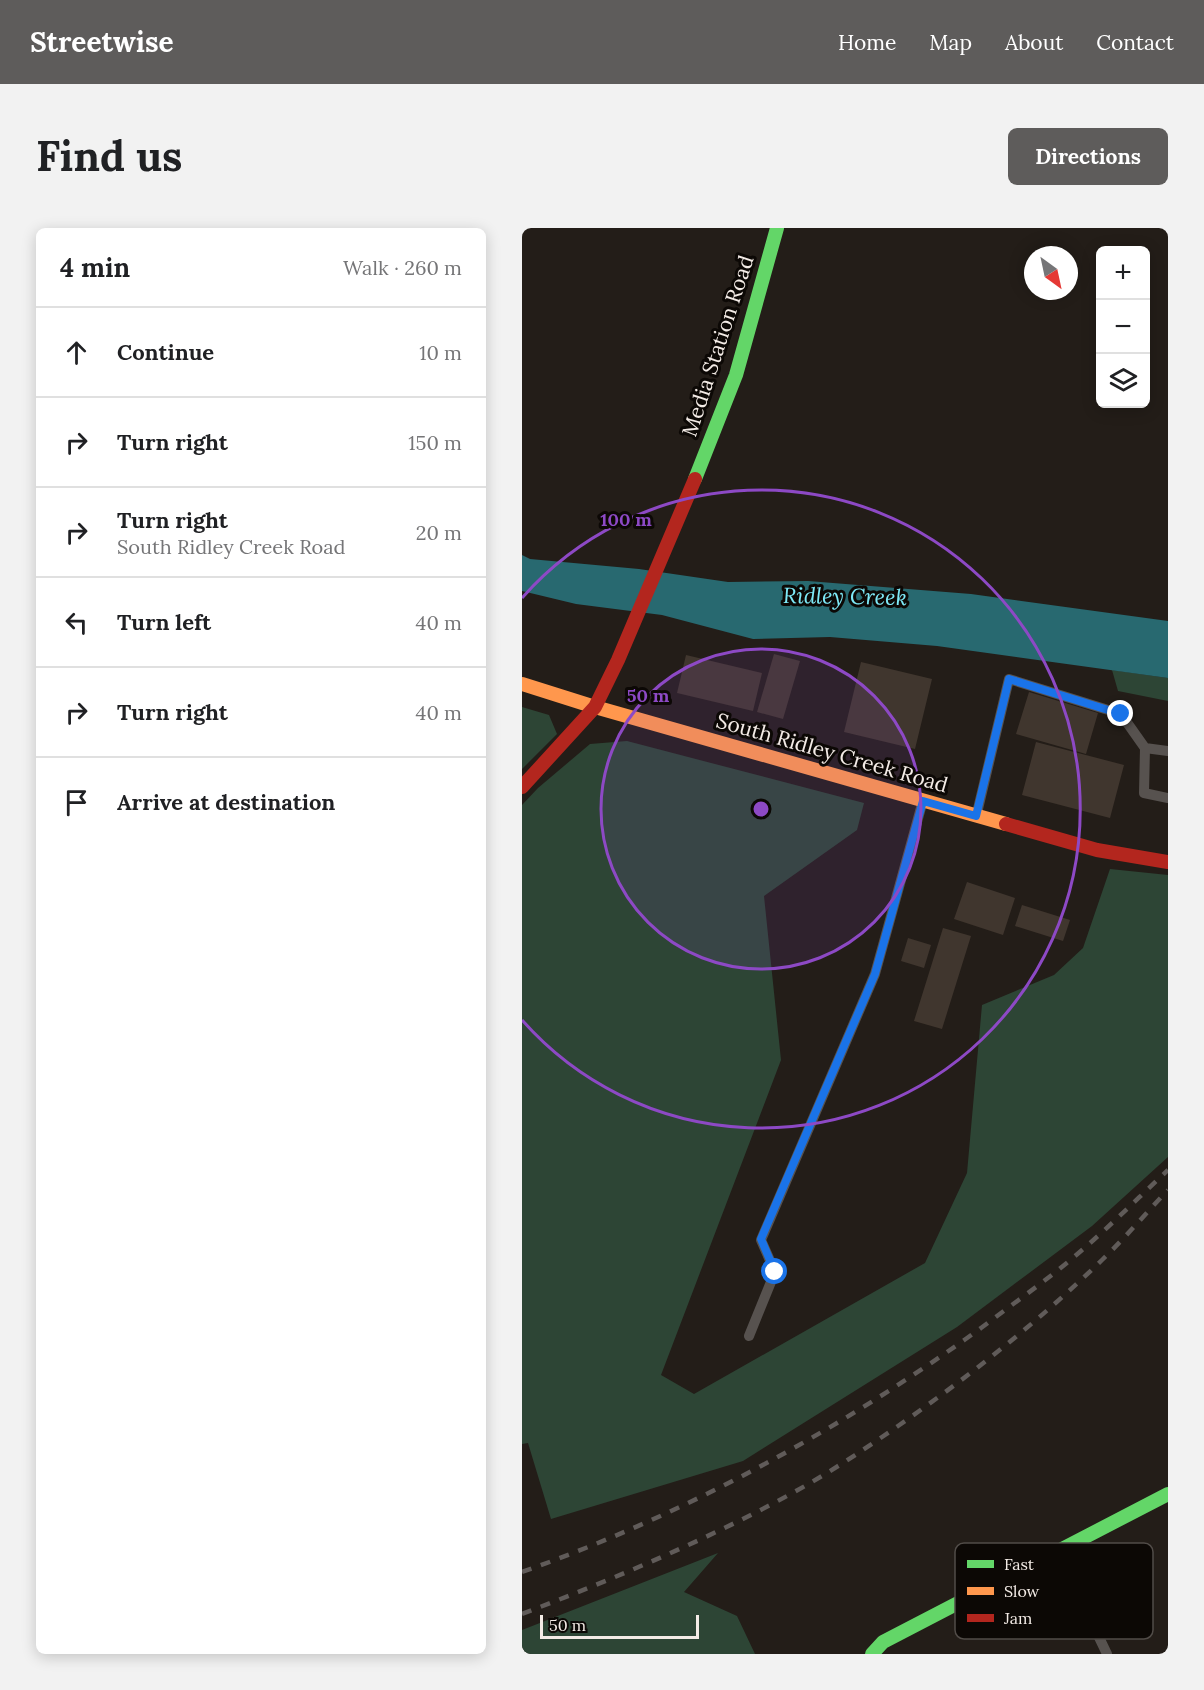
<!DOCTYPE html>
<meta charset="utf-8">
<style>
:root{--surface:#fff;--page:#f2f2f2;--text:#202124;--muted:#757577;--line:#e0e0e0;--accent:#5e5c5b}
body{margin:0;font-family:Lora,serif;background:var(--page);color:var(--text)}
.controls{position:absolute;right:18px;top:18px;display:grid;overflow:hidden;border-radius:9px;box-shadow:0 3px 15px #0003}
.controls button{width:54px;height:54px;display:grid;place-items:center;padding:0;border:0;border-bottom:2px solid var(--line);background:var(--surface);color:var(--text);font:30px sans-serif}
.compass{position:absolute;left:502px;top:18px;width:54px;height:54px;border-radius:50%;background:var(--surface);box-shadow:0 3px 15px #0003;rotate:147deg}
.scale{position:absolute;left:18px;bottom:15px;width:159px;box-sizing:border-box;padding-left:6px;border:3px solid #f3ebe6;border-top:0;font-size:16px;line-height:21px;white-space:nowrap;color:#f3ebe6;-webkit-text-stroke:4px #0c0805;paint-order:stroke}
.stop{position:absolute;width:18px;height:18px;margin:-14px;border:4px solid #1a73e8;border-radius:50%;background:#fff}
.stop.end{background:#1a73e8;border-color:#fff;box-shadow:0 2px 6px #0008}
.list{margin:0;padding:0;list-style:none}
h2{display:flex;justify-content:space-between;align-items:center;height:78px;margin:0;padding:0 24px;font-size:26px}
h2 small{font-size:20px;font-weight:400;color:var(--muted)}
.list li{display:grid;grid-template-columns:39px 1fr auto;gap:18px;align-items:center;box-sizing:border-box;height:90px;padding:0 24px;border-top:2px solid var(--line)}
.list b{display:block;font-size:22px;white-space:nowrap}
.list p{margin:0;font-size:20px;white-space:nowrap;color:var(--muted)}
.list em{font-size:20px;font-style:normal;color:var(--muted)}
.icon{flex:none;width:33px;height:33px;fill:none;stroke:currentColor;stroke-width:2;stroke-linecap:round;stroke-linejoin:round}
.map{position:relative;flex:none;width:646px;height:1426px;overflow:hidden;border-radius:9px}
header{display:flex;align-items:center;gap:36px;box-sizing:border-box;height:84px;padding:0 30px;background:var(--accent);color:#fff}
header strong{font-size:28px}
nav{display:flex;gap:33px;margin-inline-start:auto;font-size:21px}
.intro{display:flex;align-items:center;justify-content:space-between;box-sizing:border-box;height:144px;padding:0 36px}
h1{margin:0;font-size:42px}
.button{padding:15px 27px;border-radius:9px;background:var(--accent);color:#fff;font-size:21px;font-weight:700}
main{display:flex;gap:36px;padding:0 36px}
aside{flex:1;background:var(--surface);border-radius:9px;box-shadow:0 3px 15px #0003}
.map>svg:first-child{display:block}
.green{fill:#2d4535}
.water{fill:#286970}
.building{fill:#40362e}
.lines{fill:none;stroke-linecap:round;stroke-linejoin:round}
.lane{stroke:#57524f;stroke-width:10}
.fast{stroke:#63d668;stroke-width:14}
.slow{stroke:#ff974d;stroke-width:14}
.jam{stroke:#b3261e;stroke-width:14}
.rail{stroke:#605b59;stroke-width:4.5;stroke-dasharray:10 10;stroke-linecap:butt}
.route{stroke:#1a73e8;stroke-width:8}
.ring{fill:none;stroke:#8d49c5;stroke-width:3}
.labels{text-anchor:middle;stroke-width:6;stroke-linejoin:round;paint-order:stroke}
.street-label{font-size:21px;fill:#f3ebe6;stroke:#0c0805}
.water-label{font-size:22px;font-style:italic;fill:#7eeaf8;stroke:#0c0805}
.key{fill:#0c0805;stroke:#514c48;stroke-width:1.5}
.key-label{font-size:16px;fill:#f3ebe6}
.centre{fill:#8d49c5;stroke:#0c0805;stroke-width:3}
.ring-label{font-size:18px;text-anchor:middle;font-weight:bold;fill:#8d49c5;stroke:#0c0805;stroke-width:6;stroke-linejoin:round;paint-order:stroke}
</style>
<header>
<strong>Streetwise</strong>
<nav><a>Home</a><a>Map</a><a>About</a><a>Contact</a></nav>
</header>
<div class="intro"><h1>Find us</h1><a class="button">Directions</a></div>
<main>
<aside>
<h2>4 min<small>Walk · 260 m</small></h2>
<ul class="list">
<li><svg class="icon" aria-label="ahead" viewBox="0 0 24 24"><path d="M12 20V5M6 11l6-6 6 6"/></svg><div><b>Continue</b></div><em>10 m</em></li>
<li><svg class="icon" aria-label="right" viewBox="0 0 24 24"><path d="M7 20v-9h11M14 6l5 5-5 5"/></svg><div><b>Turn right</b></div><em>150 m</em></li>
<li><svg class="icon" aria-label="right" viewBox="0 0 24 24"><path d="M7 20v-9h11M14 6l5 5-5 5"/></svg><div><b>Turn right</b><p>South Ridley Creek Road</p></div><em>20 m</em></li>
<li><svg class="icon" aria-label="left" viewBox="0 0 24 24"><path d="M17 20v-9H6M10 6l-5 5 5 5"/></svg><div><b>Turn left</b></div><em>40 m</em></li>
<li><svg class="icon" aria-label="right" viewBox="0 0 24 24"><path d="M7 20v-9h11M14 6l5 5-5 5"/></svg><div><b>Turn right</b></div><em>40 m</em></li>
<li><svg class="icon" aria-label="arrive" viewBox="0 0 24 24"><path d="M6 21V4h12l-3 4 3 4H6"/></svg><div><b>Arrive at destination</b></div></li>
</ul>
</aside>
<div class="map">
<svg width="646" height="1426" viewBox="0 0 646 1426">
<rect width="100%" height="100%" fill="#231d18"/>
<path class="green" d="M 590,442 L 646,450 L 646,473 L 596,463 Z
M 0,479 L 27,487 L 35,506 L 0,541 Z
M 105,513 L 342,575 L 335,602 L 242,668 L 259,832 L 139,1147 L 172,1166 L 403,1035 L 445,945 L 460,777 L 532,747 L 561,720 L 588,641 L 646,647 L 646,929 L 570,998 L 435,1099 L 221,1233 L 29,1291 L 6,1215 L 0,1216 L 0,577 L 16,560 L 68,516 Z
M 196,1325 L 162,1364 L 215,1388 L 233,1426 L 0,1426 L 0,1402 Z"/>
<path class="water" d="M 0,327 L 8,331 L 117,341 L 206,354 L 286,353 L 449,366 L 646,393 L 646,450 L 415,418 L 308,409 L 231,411 L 140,387 L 54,376 L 0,363 Z"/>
<path class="building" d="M 252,426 L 278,433 L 261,491 L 235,484 Z
M 164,427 L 240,445 L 231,483 L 155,465 Z
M 339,434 L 410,451 L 393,521 L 322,504 Z
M 507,464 L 576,485 L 564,526 L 494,506 Z
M 514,514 L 602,537 L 588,590 L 500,567 Z
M 445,654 L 493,670 L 481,707 L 432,691 Z
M 500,677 L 548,692 L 541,713 L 493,698 Z
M 421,700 L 449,708 L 420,801 L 392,793 Z
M 386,710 L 409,717 L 402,740 L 379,733 Z"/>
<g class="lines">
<path class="lane" d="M 623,520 L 646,523
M 455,585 L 487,451 L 599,486 L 623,520 L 622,565 L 646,570
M 227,1108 L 253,1044 L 239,1012 L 353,746 L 400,576
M 537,1326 L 585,1426"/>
<path class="fast" d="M 173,251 L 214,147 L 255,0
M 350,1426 L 361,1414 L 646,1266"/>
<path class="slow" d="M 0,456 L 73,479 L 484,596"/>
<path class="jam" d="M 0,559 L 73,479 L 96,432 L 173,251
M 484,596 L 575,622 L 646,634"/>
<path class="rail" d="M 0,1344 C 164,1286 318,1202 459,1100 C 488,1078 518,1057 546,1034 C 581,1005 613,973 646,942
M 0,1386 C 91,1351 180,1314 265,1268 C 304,1247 340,1223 376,1198 C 449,1147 517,1093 580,1032 C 603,1010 624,985 646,962"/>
</g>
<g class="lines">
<path class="route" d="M 253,1044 L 239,1011 L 353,746 L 401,573 L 454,588 L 487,451 L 599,486"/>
</g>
<circle cx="239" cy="581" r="160" fill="#8d49c5" fill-opacity=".12"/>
<g class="ring">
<circle cx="239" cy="581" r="160"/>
<path d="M0 370A319 319 0 1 1 0 792"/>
</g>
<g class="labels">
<g class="street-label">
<text transform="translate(196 118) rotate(-72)" y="7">Media Station Road</text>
<text transform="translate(310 525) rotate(16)" y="7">South Ridley Creek Road</text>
</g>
<g class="water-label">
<text transform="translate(323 368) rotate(1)" y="8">Ridley Creek</text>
</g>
</g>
<rect x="433" y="1315" width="198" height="96" rx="9" class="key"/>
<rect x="445" y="1332" width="27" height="8" fill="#63d668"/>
<rect x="445" y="1359" width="27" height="8" fill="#ff974d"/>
<rect x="445" y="1386" width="27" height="8" fill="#b3261e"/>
<g class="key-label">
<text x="482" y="1342">Fast</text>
<text x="482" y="1369">Slow</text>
<text x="482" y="1396">Jam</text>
</g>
<circle cx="239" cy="581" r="9" class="centre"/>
<g class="ring-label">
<text x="104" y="298">100 m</text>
<text x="126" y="474">50 m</text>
</g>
</svg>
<div class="controls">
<button>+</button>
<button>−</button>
<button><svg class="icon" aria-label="layers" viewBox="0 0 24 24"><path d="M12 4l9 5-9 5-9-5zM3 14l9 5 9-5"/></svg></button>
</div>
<svg class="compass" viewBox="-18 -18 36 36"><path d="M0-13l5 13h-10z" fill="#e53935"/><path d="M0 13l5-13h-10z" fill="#757577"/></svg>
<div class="scale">50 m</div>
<div class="stop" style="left:253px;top:1044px"></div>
<div class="stop end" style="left:599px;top:486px"></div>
</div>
</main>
